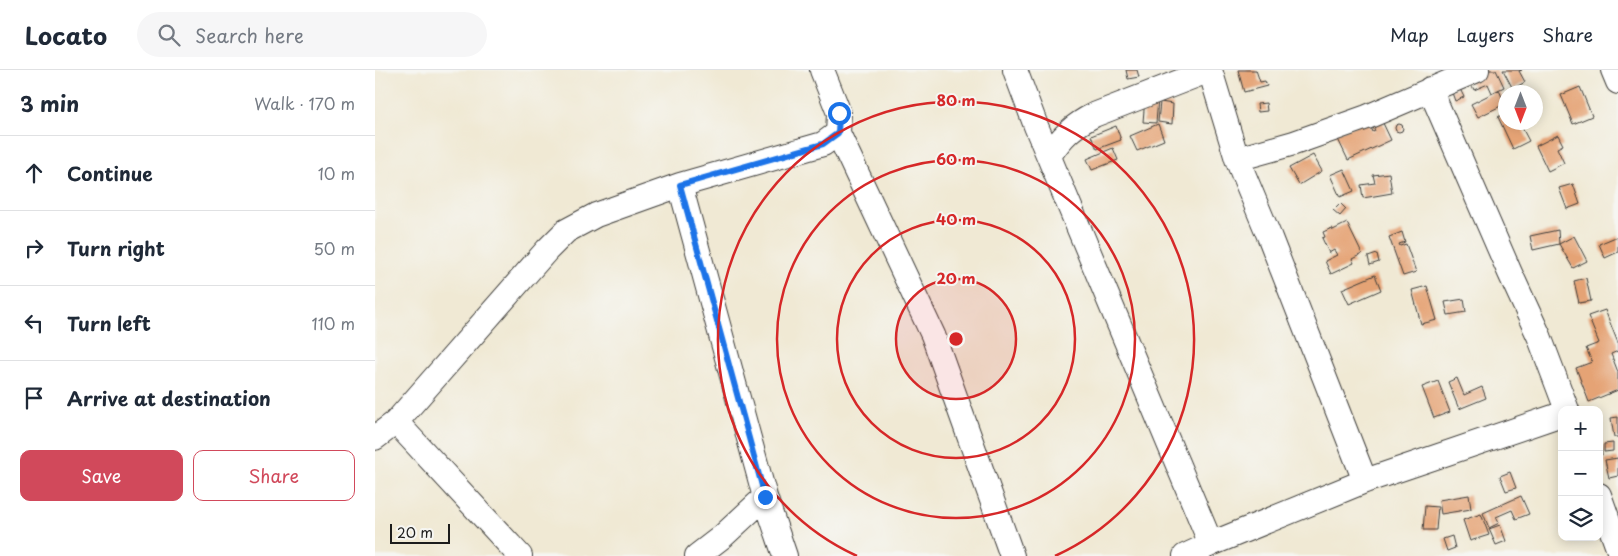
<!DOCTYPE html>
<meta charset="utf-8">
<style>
:root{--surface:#fff;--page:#f6f6f7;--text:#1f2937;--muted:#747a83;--line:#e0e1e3;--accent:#d1495b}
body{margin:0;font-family:"Playpen Sans",sans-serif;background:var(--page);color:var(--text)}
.controls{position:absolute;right:15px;bottom:15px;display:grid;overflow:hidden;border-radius:10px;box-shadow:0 2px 12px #0003}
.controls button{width:45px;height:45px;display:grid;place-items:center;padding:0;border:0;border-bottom:1px solid var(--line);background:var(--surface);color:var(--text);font:25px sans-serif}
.compass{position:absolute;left:1123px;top:15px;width:45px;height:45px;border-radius:50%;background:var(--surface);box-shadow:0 2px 12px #0003;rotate:180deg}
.scale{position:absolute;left:15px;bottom:12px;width:60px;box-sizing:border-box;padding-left:5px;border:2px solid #1c1c1c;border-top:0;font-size:14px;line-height:18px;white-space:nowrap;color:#1c1c1c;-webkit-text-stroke:4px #f6f6f2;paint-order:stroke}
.stop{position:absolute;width:15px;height:15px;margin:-11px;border:4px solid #1a73e8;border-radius:50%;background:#fff}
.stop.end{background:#1a73e8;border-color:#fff;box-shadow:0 1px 5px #0008}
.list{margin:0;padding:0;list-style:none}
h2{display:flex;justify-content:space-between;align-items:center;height:65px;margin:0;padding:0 20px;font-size:21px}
h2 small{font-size:16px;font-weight:400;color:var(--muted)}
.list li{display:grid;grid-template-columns:32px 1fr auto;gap:15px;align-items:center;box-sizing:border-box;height:75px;padding:0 20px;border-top:1px solid var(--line)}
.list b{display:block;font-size:19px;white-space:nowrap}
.list em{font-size:16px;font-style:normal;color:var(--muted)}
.actions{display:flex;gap:10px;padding:15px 20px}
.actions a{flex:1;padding:11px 0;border:1px solid var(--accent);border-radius:10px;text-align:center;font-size:18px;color:var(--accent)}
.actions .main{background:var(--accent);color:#fff}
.icon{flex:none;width:28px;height:28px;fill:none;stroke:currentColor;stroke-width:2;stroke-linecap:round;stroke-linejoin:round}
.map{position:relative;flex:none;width:1243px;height:486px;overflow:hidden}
header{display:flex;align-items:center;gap:30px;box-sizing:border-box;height:70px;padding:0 25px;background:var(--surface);border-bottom:1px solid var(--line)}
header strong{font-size:24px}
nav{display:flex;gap:28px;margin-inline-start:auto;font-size:18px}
.search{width:350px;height:45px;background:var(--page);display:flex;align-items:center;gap:12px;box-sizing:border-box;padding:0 18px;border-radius:28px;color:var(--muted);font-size:19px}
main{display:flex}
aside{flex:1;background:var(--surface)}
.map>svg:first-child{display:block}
.building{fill:#e5a375}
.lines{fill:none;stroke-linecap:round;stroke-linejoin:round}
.minor-casing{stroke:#3c3b38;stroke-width:26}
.minor{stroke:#fff;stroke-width:24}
.route{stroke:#1a73e8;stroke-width:6}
.ring{fill:none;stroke:#d62828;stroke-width:2.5}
.centre{fill:#d62828;stroke:#f6f6f2;stroke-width:2.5}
.ring-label{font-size:15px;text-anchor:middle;font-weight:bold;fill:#d62828;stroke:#f6f6f2;stroke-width:4;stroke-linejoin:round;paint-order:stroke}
</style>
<header>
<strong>Locato</strong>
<div class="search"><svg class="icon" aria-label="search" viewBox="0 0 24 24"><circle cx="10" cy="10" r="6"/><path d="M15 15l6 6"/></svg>Search here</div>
<nav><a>Map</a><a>Layers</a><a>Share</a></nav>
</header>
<main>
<aside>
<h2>3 min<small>Walk · 170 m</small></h2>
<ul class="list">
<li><svg class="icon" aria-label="ahead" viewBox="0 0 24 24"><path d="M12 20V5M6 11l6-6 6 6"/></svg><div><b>Continue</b></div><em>10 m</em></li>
<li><svg class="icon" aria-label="right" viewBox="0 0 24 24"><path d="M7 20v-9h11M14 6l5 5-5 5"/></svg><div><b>Turn right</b></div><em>50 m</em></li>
<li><svg class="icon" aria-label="left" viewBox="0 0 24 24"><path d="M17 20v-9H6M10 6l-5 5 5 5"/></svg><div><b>Turn left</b></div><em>110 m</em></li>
<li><svg class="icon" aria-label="arrive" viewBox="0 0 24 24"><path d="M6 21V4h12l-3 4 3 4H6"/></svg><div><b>Arrive at destination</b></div></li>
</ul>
<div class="actions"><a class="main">Save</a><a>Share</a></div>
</aside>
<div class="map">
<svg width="1243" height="486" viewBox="0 0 1243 486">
<rect width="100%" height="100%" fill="#f6f6f2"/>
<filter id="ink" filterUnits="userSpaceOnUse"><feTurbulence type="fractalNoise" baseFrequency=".02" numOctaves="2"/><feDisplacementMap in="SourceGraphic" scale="10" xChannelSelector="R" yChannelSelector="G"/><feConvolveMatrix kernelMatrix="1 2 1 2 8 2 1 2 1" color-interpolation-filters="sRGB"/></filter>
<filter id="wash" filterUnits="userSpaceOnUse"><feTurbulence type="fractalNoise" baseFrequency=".0096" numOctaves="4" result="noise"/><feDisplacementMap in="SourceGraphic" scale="20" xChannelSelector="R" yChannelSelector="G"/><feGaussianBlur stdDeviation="1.12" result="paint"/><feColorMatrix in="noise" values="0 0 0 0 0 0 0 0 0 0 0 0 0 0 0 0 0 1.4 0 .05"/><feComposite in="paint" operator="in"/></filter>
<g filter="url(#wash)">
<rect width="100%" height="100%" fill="#f0e9d4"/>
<g id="blocks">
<path class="building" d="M 751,0 L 762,0 L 764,7 L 753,9 Z
M 863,0 L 881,0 L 885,12 L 890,11 L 892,16 L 869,22 Z
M 1107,0 L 1121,0 L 1129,17 L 1117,23 L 1113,14 L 1099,20 L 1093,7 Z
M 1128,0 L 1147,0 L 1144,1 L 1150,12 L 1138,19 Z
M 1084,17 L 1089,27 L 1080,31 L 1076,20 Z
M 1205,17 L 1217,46 L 1198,54 L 1186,25 Z
M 1124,20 L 1130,34 L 1103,47 L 1096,34 Z
M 770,28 L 783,29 L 781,53 L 768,52 Z
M 785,32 L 798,34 L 797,54 L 783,52 Z
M 891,33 L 892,41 L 883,42 L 882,34 Z
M 1130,43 L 1130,52 L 1144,52 L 1154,71 L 1138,79 L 1123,47 Z
M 993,51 L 998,62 L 1000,61 L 997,56 L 1007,51 L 1016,70 L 973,90 L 960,63 Z
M1020 58a4 4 0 1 1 8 0a4 4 0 1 1-8 0Z
M 783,54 L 789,70 L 762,81 L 755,66 Z
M 741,56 L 746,70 L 722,79 L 716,66 Z
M 1183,65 L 1188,75 L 1182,78 L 1189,93 L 1173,101 L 1161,76 Z
M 738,78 L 743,90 L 717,100 L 712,89 Z
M 938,85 L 947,101 L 924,115 L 914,98 Z
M 969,99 L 979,121 L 965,127 L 955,105 Z
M 1014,103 L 1017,123 L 988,128 L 986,115 L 1000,113 L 998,105 Z
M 1198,114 L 1205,134 L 1192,139 L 1184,118 Z
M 965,133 L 971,139 L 965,146 L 958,140 Z
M 972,153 L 987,184 L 977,189 L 979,193 L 956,204 L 950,191 L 962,185 L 959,180 L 954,183 L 947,168 L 950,167 L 948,162 L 957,158 L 958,160 Z
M 1183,160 L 1184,174 L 1158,180 L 1155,166 Z
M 1027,162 L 1030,172 L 1024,174 L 1025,176 L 1031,174 L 1041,202 L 1028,206 L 1014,167 Z
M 1199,166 L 1212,191 L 1198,198 L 1184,174 Z
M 1243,166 L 1243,182 L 1230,188 L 1224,174 Z
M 1002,184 L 1004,192 L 995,195 L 993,187 Z
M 1000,205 L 1006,220 L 974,234 L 967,219 Z
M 1211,208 L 1216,231 L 1204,233 L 1199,211 Z
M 1052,216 L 1062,250 L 1046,254 L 1037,220 Z
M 1089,229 L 1091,242 L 1073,245 L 1070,232 Z
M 1230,240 L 1243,273 L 1243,281 L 1236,284 L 1243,302 L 1243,320 L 1214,332 L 1201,298 L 1217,292 L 1211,278 L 1224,273 L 1213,246 Z
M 1082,308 L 1089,325 L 1107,317 L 1111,328 L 1084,339 L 1073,312 Z
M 1063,311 L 1075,342 L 1059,348 L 1047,317 Z
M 1243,347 L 1243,367 L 1239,367 L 1236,348 Z
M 1238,373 L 1238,381 L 1229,382 L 1229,374 Z
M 1224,375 L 1226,375 L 1227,385 L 1224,385 Z
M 1243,388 L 1243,406 L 1234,408 L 1230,390 Z
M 1135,402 L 1141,418 L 1131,421 L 1125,406 Z
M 1094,425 L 1096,439 L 1066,444 L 1064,430 Z
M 1146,426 L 1154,444 L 1141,449 L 1137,440 L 1121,447 L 1124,453 L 1114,458 L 1108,443 Z
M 1050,436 L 1063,437 L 1061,460 L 1048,460 Z
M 1106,444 L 1114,465 L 1095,471 L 1088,450 Z
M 1125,455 L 1131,471 L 1121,475 L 1114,459 Z
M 1077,466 L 1080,478 L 1072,481 L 1068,469 Z"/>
</g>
</g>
<g filter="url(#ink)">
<use href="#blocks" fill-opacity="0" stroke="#3c3b38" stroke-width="1"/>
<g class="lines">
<defs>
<path id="minor" d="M 640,0 L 661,56 L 836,474
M 1238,0 L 1243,12
M 1055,19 L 1135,203 L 1164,266 L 1192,340
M 463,63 L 558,265 L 637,486
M 674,86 C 687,66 699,55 719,45 L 835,0 L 862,89 L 895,168 L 990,411
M 862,89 L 919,73 L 992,47 L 1102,0
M 305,115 L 390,427 L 410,486
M 21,352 L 145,486
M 0,368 L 21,352 L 172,180 L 191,161 L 221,145 L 305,115 L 448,74 L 463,63 L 464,43 L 447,0
M 1224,425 L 1243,478
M 322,486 L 348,466 L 390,427
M 810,486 L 836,474 L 990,411 L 1187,344"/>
</defs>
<use href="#minor" class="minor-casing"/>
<use href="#minor" class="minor"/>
</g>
</g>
<g class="lines" filter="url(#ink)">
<path class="route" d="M 390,427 L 305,115 L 448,74 L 463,63 L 464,43"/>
</g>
<circle cx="581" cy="269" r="60" fill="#d62828" fill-opacity=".12"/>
<g class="ring">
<circle cx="581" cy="269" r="60"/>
<circle cx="581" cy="269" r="119"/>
<circle cx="581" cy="269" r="179"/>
<path d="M482 486A238 238 0 1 1 680 486"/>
</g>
<circle cx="581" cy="269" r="8" class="centre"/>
<g class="ring-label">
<text x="581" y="36">80 m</text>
<text x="581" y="95">60 m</text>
<text x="581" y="155">40 m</text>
<text x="581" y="214">20 m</text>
</g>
</svg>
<div class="controls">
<button>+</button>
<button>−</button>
<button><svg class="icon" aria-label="layers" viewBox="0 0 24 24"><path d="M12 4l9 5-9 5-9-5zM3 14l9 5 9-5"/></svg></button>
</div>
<svg class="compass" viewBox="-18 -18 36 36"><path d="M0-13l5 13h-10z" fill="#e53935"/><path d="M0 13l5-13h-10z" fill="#747a83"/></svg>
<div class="scale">20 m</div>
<div class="stop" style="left:464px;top:43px"></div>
<div class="stop end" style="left:390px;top:427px"></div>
</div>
</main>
